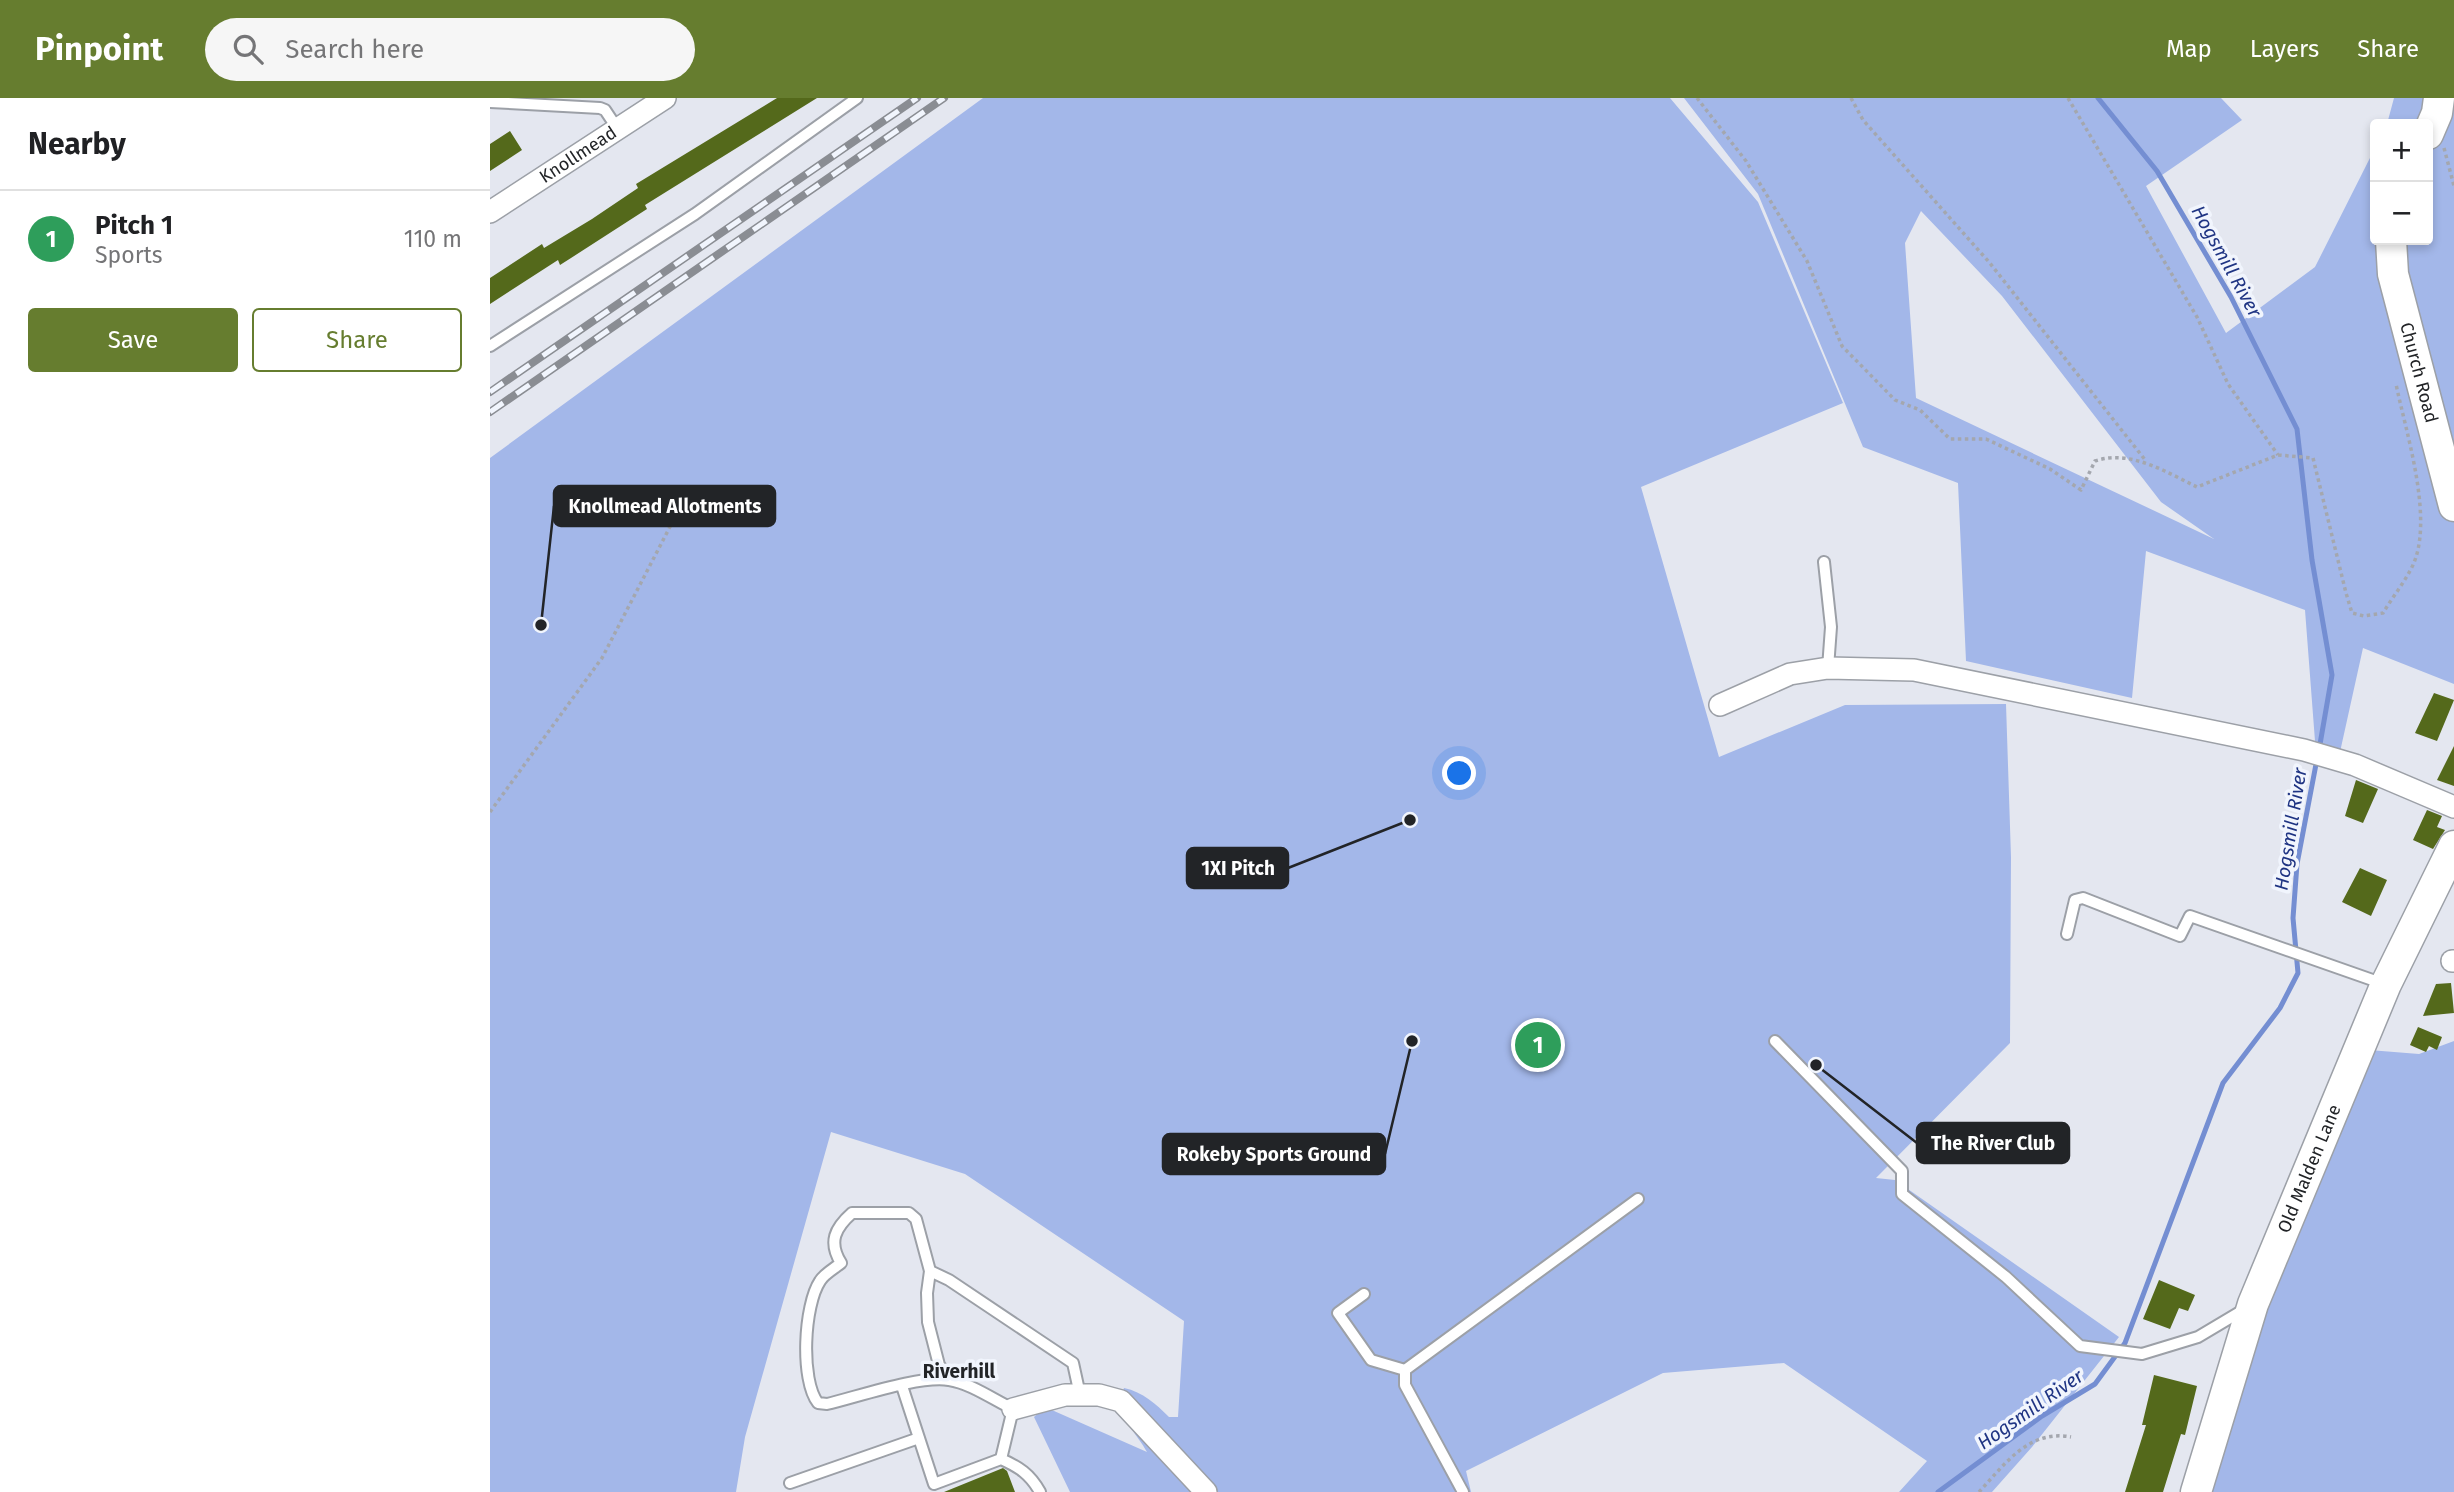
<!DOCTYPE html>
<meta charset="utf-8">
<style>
:root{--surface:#fff;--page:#f6f6f6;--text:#202124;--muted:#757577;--line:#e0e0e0;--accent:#667d2f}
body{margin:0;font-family:"Fira Sans",sans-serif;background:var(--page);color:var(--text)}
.controls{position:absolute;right:21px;top:21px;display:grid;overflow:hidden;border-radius:7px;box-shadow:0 4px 10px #0003}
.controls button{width:63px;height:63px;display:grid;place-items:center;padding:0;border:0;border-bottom:2px solid var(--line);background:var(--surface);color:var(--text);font:35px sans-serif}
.you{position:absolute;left:970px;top:676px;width:24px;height:24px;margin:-18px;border:5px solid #fff;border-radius:50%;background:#1a73e8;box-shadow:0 0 0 10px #1a73e833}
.badge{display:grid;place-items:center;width:46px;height:46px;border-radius:50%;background:var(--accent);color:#fff;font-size:23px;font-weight:700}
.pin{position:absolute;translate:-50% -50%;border:4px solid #fff;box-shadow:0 2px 7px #0006}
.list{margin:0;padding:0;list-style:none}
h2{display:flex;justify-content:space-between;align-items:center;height:91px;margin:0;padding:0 28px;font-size:30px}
h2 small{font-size:23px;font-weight:400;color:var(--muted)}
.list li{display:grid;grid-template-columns:46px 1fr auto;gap:21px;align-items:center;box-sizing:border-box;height:98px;padding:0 28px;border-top:2px solid var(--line)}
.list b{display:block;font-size:26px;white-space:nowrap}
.list p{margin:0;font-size:23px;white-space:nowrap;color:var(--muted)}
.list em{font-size:23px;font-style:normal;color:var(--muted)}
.actions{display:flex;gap:14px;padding:21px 28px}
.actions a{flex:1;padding:16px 0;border:2px solid var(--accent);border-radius:7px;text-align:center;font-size:24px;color:var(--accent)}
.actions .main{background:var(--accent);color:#fff}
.icon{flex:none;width:38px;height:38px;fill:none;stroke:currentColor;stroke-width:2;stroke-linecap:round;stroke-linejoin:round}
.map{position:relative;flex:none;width:1964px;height:1394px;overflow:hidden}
header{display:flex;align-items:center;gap:42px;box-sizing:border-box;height:98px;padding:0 35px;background:var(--accent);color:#fff}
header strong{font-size:33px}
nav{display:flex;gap:38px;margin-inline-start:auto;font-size:24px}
.search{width:490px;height:63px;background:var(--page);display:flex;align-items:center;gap:18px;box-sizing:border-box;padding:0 24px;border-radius:38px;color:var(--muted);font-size:26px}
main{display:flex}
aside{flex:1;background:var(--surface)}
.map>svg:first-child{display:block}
.green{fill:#a3b7e9;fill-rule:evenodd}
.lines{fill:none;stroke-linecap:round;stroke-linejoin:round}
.stream{stroke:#748ed2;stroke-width:5}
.building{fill:#54691b}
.service-casing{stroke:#9ca0a7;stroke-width:14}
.minor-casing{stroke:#9ca0a7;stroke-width:24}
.secondary-casing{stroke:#9ca0a7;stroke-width:33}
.path{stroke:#a4a7ae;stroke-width:3.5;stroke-dasharray:3.5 3.5;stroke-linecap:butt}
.service{stroke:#fff;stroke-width:10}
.minor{stroke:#fff;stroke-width:21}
.secondary{stroke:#fff;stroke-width:30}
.rail-casing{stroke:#8a8d93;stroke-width:8}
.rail{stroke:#f1f5fd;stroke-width:5;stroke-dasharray:16;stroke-linecap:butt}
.labels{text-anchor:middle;stroke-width:7;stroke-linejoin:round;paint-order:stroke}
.street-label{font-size:18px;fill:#222427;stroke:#f1f5fd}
.water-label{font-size:19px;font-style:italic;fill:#1f3483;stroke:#f1f5fd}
.neighbourhood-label{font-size:19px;font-weight:bold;fill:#222427;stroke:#f1f5fd}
.leader{fill:none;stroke:#222427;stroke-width:2.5}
.callout-dot{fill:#222427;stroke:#f1f5fd;stroke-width:2.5}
.callout{fill:#222427;stroke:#222427;stroke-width:2.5}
.callout-label{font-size:19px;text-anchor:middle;font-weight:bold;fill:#fff}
</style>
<header>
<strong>Pinpoint</strong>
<div class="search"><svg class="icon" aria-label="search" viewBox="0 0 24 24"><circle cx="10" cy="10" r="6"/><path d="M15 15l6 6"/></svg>Search here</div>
<nav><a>Map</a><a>Layers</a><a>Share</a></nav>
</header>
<main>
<aside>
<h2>Nearby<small></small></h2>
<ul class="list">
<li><span class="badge" style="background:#2e9e5b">1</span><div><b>Pitch 1</b><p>Sports</p></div><em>110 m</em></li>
</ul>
<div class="actions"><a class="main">Save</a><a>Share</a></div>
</aside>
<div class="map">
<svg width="1964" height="1394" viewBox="0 0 1964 1394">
<rect width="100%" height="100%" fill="#e4e7f0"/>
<path class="green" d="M 493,0 L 1180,0 L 1268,104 L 1353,305 L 1151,389 L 1229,659 L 1355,607 L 1516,606 L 1521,759 L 1520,945 L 1386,1080 L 1405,1082 L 1629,1239 L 1542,1349 L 1502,1394 L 1409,1394 L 1437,1363 L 1294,1265 L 1173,1275 L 976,1373 L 981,1394 L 580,1394 L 544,1319 L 555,1309 L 657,1354 C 646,1334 623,1315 634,1290 C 653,1294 666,1306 679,1319 L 688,1319 L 694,1223 L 475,1076 L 341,1034 L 255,1339 L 246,1394 L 0,1394 L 0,360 Z
M 1194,0 L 1731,0 L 1752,22 L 1656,88 L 1736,235 L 1825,169 L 1885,50 L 1885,142 L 1938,142 L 1938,26 L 1897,26 L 1904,0 L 1964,0 L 1964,586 L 1873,550 L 1850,654 L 1825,643 L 1815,512 L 1656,453 L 1642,600 L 1476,563 L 1468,385 L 1373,349 L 1268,96 ZM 1431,113 L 1512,198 L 1671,404 L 1724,441 L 1426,300 L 1415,145 Z
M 1964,943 L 1964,1394 L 1721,1394 L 1795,1139 L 1879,952 L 1929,956 Z"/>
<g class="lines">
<path class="stream" d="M 1608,0 L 1667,73 L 1741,199 L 1807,331 L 1822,462 L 1842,577 L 1829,652
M 1448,1394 L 1552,1318 L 1605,1286 L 1635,1245 L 1733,985 L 1790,910 L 1808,875 L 1803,820 L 1807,766 L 1827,661"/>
</g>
<path class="building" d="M 287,0 L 327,0 L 155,107 L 157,111 L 81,160 L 70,167 L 68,162 L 0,206 L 0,180 L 52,146 L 54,150 L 102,121 L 148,90 L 146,86 Z
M 20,33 L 32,52 L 0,73 L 0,46 Z
M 1944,595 L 1964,602 L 1947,643 L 1925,635 Z
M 1964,648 L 1964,688 L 1947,682 Z
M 1866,682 L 1888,691 L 1873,725 L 1855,718 Z
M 1937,712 L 1952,718 L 1947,729 L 1955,732 L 1943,751 L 1923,742 Z
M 1870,770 L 1897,782 L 1881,818 L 1852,804 Z
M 1961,885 L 1964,915 L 1933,918 L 1946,886 Z
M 1928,929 L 1952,939 L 1947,952 L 1939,948 L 1936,954 L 1920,947 Z
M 1669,1182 L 1705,1197 L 1698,1213 L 1689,1210 L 1680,1231 L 1653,1221 Z
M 1664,1277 L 1707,1288 L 1695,1337 L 1691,1336 L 1673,1394 L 1635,1394 L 1656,1327 L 1652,1327 Z
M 513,1370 L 517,1373 L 525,1394 L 454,1394 Z"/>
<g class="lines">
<defs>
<path id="service" d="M 0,4 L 110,10 L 115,12 L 127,30
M 0,248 L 205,116 L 367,0
M 1334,464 L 1341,529 L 1338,570
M 1577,836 L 1585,802 L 1593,800 L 1690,838 L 1700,818 L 1894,886
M 1285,943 L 1412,1073 L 1412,1096 L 1516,1179 L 1590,1248 L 1652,1256 L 1708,1239 L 1755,1211
M 440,1173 L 459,1182 L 583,1265 L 590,1297
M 874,1196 L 848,1215 L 881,1262 L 915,1272
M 412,1288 L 444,1386 L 511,1361 L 523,1311 C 504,1302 480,1285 459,1282 C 430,1277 367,1299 337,1306 L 328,1305 C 310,1282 314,1207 330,1183 C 334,1176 345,1170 351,1165 C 338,1144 345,1130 362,1115 L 419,1115 L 426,1121 L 440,1173 L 437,1195 L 438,1224 L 449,1267 L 460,1282
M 511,1361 C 529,1369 540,1376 550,1394
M 300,1385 L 429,1340
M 973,1394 L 915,1287 L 915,1272 L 1148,1101"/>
<g id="minor">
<path id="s1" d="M 0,114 L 175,0"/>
<path d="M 1230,607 L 1300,576 L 1338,570 L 1424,572 L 1814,652 L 1865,667 L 1964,709"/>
<path d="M 1962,863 L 1964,863"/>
<path d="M 523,1311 L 575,1297 L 609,1297 L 631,1303 L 716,1394"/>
</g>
<g id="secondary">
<path d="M 1938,36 L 1947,15 L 1949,0"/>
<path id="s2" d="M 1901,142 L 1903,176 L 1964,408"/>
<path id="s3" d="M 1706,1394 L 1763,1206 L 1896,886 L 1964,748"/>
</g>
</defs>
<use href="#service" class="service-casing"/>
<use href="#minor" class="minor-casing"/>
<use href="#secondary" class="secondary-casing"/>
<path class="path" d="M 1207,0 L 1256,63 L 1317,163 L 1352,248 L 1405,302 L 1430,312 L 1460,341 L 1496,341 L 1560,371 L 1591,392 L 1605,363 C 1640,351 1676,374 1707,389 L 1788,357 L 1823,360 L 1856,495 L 1862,515 L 1874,518 L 1893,515 C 1902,500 1914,485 1922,469 C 1945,423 1916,335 1906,286
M 1361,0 L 1373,22 L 1499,164 L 1656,363
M 1578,0 L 1707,219 L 1738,286 L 1788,357
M 1954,50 L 1964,88
M 0,714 L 112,560 L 184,421
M 1489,1394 C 1515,1366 1539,1331 1581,1339"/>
<use href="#service" class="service"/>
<use href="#minor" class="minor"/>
<use href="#secondary" class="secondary"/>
<defs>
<path id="rail" d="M 0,294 L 427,0
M 0,314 L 454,0"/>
</defs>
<use href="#rail" class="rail-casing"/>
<use href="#rail" class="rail"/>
</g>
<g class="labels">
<g class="street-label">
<text dy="6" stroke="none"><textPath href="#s1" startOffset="105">Knollmead</textPath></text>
<text dy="6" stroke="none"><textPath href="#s2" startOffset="136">Church Road</textPath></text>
<text dy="6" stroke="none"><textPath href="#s3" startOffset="343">Old Malden Lane</textPath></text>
</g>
<g class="water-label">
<text transform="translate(1737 163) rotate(61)" y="7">Hogsmill River</text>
<text transform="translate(1800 731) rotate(-81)" y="7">Hogsmill River</text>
<text transform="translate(1540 1311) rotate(-35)" y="7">Hogsmill River</text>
</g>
<g class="neighbourhood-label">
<text x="469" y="1280">Riverhill</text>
</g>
</g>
<path class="leader" d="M51 527L64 408M920 722L798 770M1326 967L1427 1045M922 943L895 1056"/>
<g class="callout-dot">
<circle cx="51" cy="527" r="7"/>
<circle cx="920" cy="722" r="7"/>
<circle cx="1326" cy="967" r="7"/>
<circle cx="922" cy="943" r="7"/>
</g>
<g class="callout">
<rect x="64" y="388" width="221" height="40" rx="7"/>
<rect x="697" y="750" width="101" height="40" rx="7"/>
<rect x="1427" y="1025" width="152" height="40" rx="7"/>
<rect x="673" y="1036" width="222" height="40" rx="7"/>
</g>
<g class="callout-label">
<text x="175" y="415">Knollmead Allotments</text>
<text x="748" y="777">1XI Pitch</text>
<text x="1503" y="1052">The River Club</text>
<text x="784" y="1063">Rokeby Sports Ground</text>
</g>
</svg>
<div class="controls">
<button>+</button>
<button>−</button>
</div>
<div class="you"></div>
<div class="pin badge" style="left:1048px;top:947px;background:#2e9e5b">1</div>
</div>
</main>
